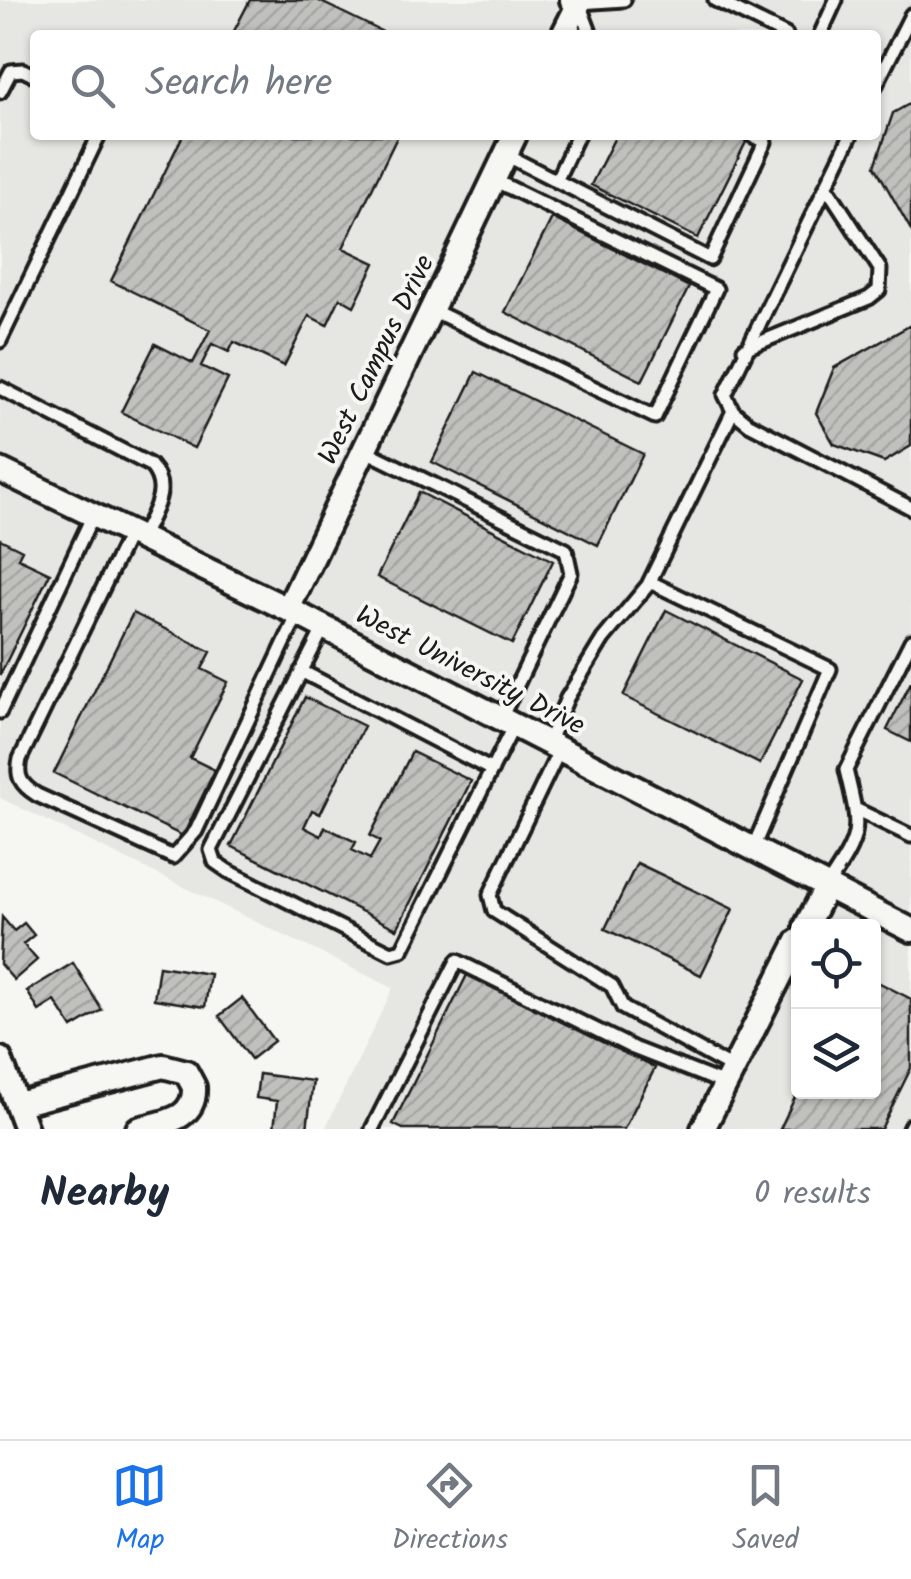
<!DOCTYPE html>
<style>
:root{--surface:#fff;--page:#f6f6f7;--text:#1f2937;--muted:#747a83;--line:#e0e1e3;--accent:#1a73e8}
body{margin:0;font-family:Kalam,sans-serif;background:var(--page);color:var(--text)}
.controls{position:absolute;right:30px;bottom:30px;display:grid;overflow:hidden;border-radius:10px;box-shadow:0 2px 8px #0004}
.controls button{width:90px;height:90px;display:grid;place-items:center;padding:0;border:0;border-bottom:2px solid var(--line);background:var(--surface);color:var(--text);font:50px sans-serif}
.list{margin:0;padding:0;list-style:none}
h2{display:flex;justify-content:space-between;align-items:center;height:130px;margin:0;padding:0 40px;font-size:42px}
h2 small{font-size:32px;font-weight:400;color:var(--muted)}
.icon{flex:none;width:55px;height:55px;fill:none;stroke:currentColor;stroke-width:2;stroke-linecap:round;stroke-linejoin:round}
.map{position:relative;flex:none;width:911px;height:1129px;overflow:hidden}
.search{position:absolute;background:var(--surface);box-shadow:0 2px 8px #0004;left:30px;right:30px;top:30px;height:110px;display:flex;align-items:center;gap:25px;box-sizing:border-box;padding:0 35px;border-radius:10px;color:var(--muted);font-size:38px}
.sheet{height:310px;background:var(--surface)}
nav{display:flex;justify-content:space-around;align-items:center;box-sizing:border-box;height:140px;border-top:2px solid var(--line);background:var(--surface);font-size:28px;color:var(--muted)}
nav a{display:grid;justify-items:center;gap:5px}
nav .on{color:var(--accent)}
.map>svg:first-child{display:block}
.built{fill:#e6e6e2;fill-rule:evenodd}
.building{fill:url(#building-hatch);stroke:#1c1c1c;stroke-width:2.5}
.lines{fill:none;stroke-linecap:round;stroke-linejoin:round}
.lane-casing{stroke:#1c1c1c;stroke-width:19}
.street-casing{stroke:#1c1c1c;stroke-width:30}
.lane{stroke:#f6f6f2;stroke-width:11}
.street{stroke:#f6f6f2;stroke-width:22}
.labels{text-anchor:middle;stroke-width:8;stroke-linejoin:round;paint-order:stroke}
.street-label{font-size:28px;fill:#1c1c1c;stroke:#f6f6f2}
</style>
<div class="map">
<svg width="911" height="1129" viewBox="0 0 911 1129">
<defs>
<pattern id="building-hatch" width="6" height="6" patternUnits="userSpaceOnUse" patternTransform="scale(2.5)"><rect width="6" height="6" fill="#c0c0bd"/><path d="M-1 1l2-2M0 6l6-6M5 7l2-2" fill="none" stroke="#a4a4a2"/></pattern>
</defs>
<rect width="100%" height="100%" fill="#f6f6f2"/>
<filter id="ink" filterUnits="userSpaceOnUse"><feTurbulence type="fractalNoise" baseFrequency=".01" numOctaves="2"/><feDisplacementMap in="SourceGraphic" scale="20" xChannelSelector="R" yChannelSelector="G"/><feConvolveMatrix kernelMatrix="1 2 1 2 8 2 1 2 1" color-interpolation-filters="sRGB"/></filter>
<g filter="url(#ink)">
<path class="built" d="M 0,0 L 911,0 L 911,1129 L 325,1129 L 393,988 L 0,798 ZM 35,35 L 876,35 L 876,135 L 35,135 ZM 798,926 L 874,926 L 874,1092 L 798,1092 Z"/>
<path class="building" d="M 250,0 L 317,0 L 389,35 L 232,35 Z
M 911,103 L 911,230 L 875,166 L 893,113 Z
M 183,135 L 398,135 L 343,248 L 375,263 L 354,306 L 340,298 L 327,325 L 309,316 L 284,366 L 234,342 L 229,352 L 212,344 L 201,366 L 228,379 L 194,448 L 121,412 L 155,344 L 193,363 L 210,330 L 111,281 Z
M 616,135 L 737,135 L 747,140 L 698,238 L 591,185 Z
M 552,218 L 689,287 L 642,381 L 505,312 Z
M 911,325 L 911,446 L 884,462 L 834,444 L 816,413 L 834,368 Z
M 476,372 L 643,454 L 598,545 L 432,462 Z
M 419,492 L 553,561 L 512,644 L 377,577 Z
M 0,539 L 22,550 L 18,558 L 50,573 L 0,675 Z
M 666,610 L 803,679 L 760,764 L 623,696 Z
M 133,613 L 211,652 L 202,669 L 228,682 L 190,758 L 215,770 L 183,836 L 54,773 Z
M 911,682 L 911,742 L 887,730 Z
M 305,697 L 364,726 L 320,814 L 312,810 L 304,827 L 321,836 L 325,827 L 356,842 L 352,850 L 370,859 L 380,841 L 370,836 L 412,752 L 471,781 L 397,929 L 231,846 Z
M 637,863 L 733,909 L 701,975 L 605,929 Z
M 2,917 L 14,931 L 24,923 L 34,935 L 23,944 L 37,960 L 14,980 L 0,964 Z
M 73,963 L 102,1010 L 72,1028 L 55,1001 L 39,1011 L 27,991 Z
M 159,966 L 210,974 L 205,1007 L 154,999 Z
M 467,975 L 655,1068 L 624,1129 L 403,1129 L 393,1124 Z
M 874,980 L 911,999 L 911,1068 L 881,1129 L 780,1129 L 798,1091 L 874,1092 Z
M 242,998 L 274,1041 L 251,1059 L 219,1016 Z
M 259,1074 L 313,1081 L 307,1129 L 274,1129 L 277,1101 L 256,1098 Z"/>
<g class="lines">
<defs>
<path id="lane" d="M 715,0 L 786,35
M 579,3 L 624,0
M 580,6 L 591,35
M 820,35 L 836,0
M 876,85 L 911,15
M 0,92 L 11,71 L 23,70 L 35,76
M 851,135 L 725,395 L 733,411 L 749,424 L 911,508
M 506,155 L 710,259 L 765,142 L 751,135
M 556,181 L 578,135
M 432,310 L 655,417 L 716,289 L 494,180
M 0,341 L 99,135
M 744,349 L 869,298 L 879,290 L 880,269 L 826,186
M 0,388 L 150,465 C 172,489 153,512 141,538
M 364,450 L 566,550 L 571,573 L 501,718
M 130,532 L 20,759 C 16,777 21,785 37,795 L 173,857 L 196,831 L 298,614
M 650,582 L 830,669 L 753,848
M 324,627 L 211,850 L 215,862 L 228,871 L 391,953 L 402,950 L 514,725
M 301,671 L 492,770
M 0,712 L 93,515
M 548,743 L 567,698 L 603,639 L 648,585 L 733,411
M 560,749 L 490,895 L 494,911 L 612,986 L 623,1008 L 734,1069
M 855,809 L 911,836
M 827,886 C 862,833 861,832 846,770 L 911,641
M 372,1129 L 457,961 L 633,1048 L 725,1084
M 909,1129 L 911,1125"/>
<path id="street" d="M 563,35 L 579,3 L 572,0
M 0,470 L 298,614 L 911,930
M 288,609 L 515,135
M 806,926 L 827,886
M 0,1059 L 26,1129
M 19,1104 L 163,1066 L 186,1072 L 194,1087 C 196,1120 164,1122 138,1129
M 703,1129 L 798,941"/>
</defs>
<use href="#lane" class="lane-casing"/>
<use href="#street" class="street-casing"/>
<use href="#lane" class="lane"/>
<use href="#street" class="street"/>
</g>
</g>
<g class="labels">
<g class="street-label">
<text transform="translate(375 359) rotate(-64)" y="10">West Campus Drive</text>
<text transform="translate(471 669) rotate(27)" y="10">West University Drive</text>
</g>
</g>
</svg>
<div class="controls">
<button><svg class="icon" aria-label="locate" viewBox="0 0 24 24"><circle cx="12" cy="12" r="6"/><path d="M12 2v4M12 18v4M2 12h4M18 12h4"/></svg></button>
<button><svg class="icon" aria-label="layers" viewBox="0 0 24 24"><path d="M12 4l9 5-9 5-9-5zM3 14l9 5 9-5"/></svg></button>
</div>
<div class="search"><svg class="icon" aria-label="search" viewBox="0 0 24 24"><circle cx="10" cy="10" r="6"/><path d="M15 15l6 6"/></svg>Search here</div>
</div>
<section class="sheet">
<h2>Nearby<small>0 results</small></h2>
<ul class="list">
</ul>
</section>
<nav>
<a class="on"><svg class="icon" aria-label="map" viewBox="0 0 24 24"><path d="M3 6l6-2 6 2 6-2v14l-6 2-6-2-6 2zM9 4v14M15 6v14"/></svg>Map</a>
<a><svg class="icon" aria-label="directions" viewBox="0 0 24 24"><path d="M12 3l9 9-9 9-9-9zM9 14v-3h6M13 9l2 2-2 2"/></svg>Directions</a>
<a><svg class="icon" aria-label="saved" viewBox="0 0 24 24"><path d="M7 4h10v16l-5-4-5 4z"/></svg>Saved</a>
</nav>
